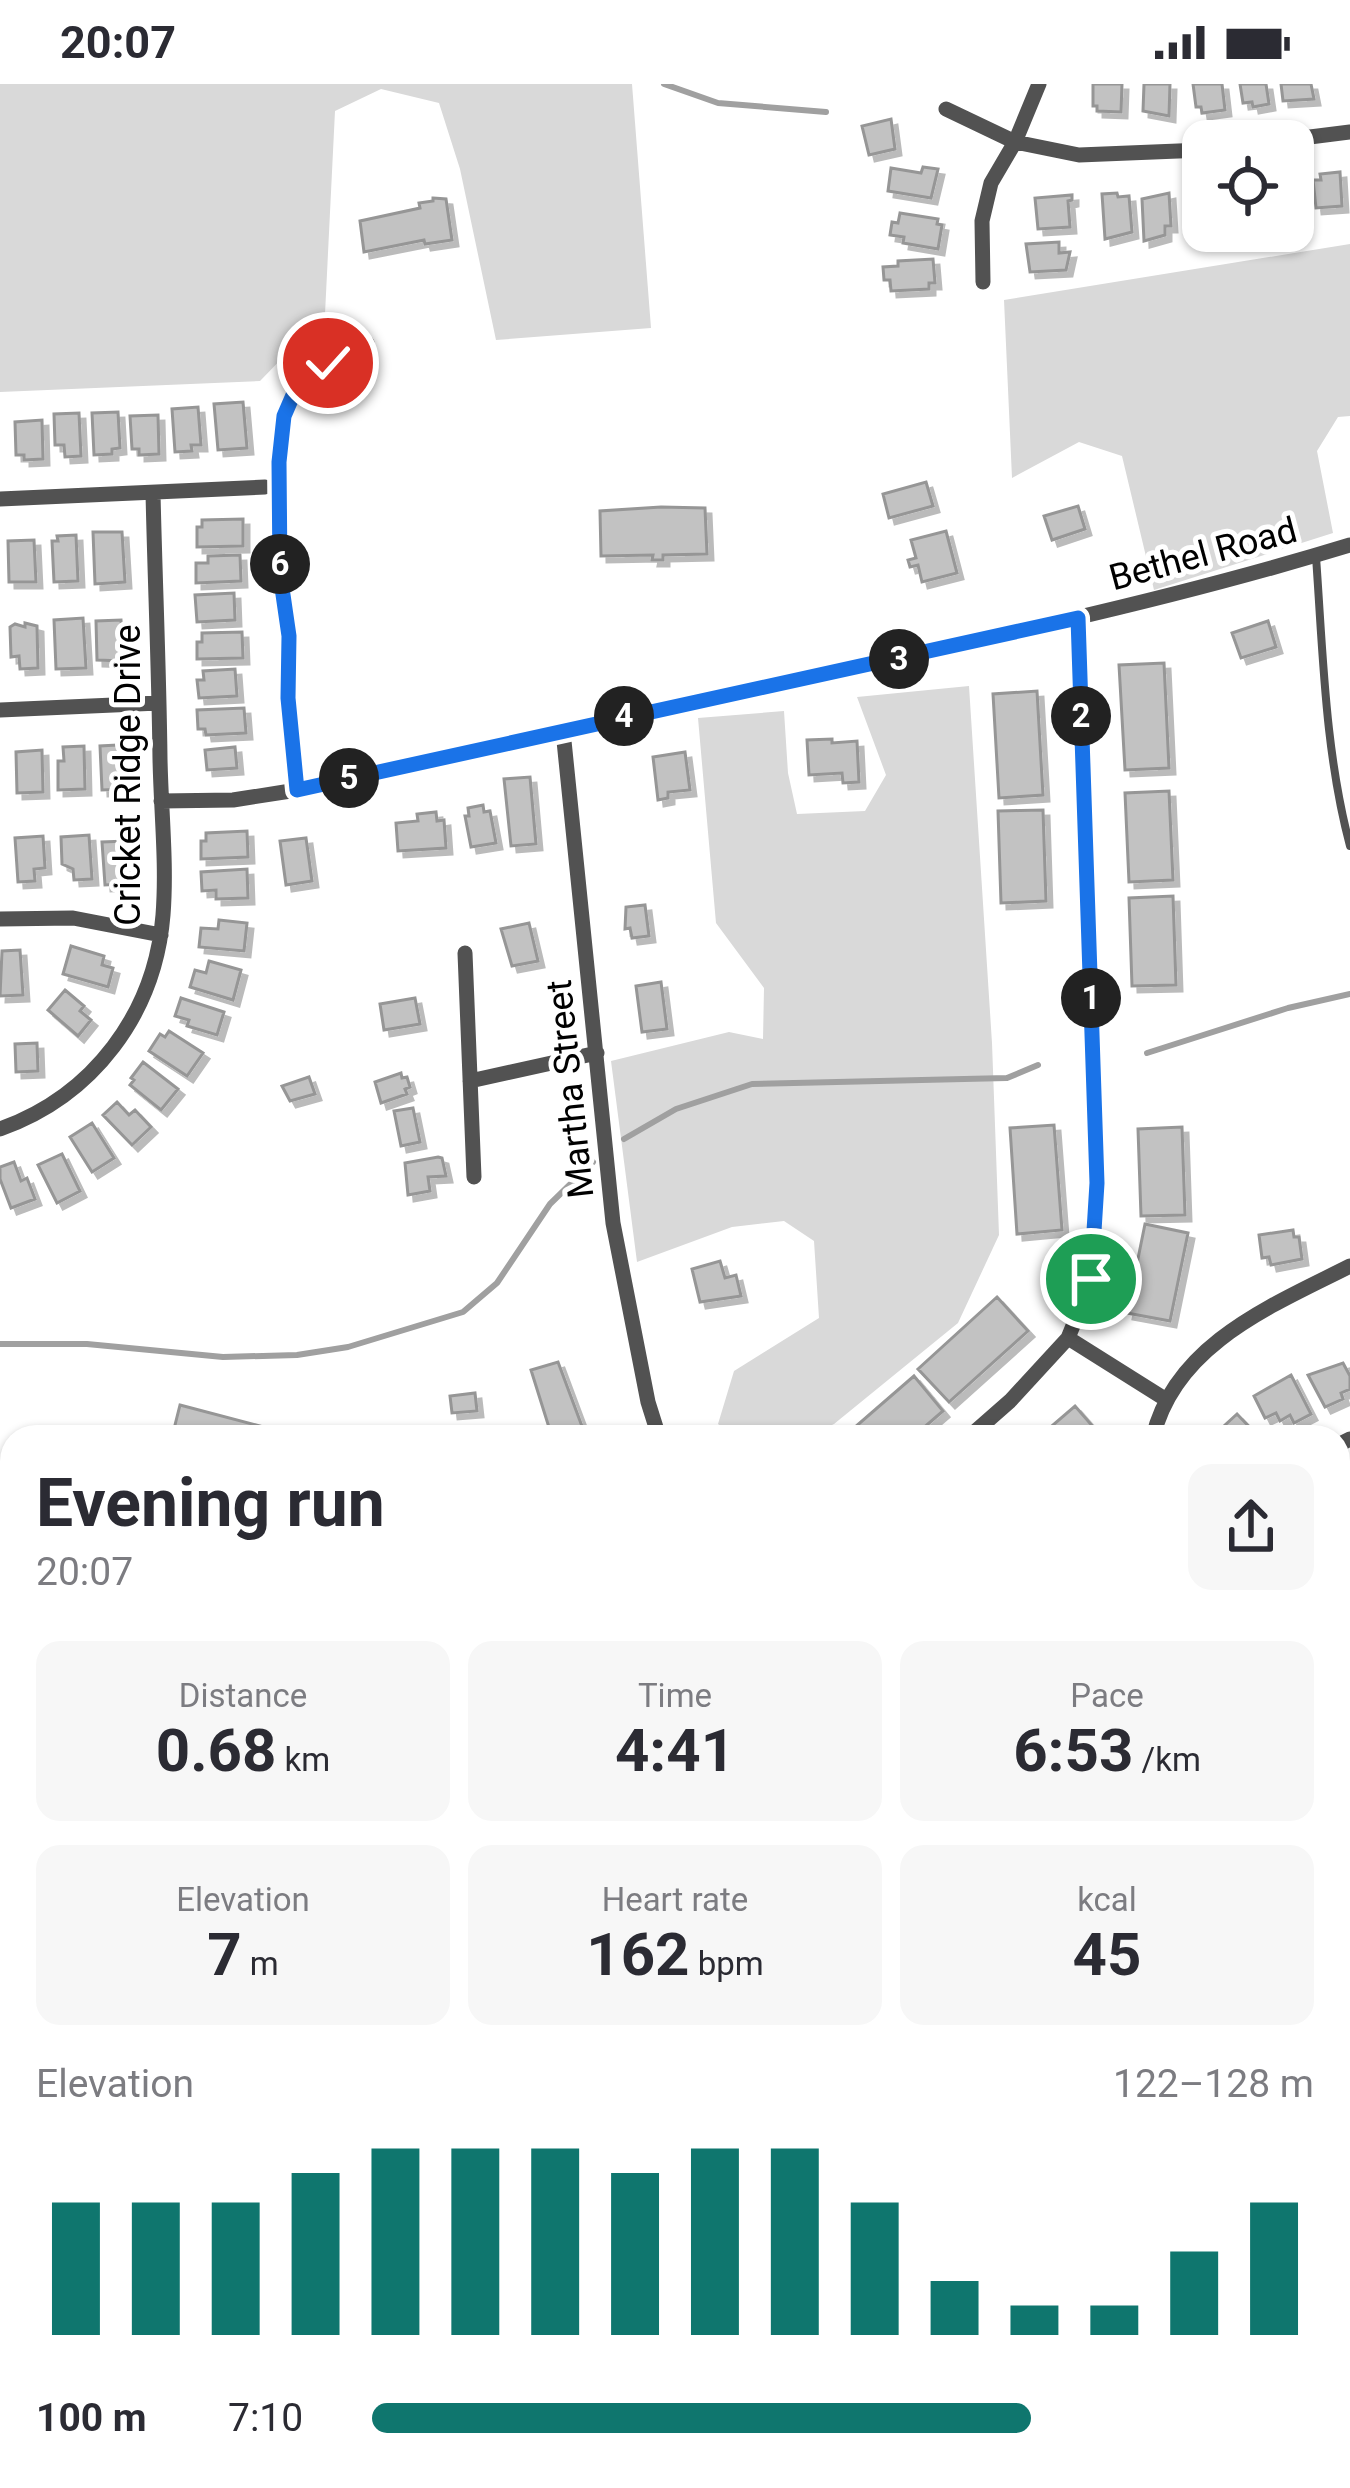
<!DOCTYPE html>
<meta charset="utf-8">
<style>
:root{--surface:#fff;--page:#f7f7f7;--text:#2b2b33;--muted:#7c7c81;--accent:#0f766e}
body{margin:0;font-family:Roboto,sans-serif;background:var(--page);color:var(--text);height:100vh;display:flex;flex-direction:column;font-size:45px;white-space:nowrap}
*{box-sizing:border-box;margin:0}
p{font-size:39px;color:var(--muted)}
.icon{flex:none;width:66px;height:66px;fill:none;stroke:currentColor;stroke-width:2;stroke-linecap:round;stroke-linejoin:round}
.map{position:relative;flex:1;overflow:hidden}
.details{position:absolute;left:0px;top:1341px;width:1350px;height:1065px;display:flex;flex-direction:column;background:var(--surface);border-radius:36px 36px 0 0;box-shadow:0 3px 9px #0004}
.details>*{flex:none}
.buttons{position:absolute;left:1182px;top:36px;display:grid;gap:24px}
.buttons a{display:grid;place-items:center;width:132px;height:132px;border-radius:24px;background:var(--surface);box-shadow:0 3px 9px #0004;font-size:60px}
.pin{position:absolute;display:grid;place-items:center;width:102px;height:102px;color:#fff;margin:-51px;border:6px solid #fff;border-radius:50%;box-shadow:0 3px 12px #0007}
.km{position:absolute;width:60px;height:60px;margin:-30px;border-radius:50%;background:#222;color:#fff;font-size:33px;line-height:60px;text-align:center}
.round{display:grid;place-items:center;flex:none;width:126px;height:126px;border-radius:24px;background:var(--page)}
.headline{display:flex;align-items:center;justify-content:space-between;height:204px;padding:0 36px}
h1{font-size:66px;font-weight:700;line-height:90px}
.metrics{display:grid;grid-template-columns:repeat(3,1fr);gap:18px;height:204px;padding:12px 36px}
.metrics div{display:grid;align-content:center;border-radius:24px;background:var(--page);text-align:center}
.metrics b{font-size:60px;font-weight:700}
.metrics small{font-size:33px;font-weight:400}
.metrics p{font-size:33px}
.chart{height:336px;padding:24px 36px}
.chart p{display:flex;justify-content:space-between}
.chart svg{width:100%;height:216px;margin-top:12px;stroke:var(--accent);stroke-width:6}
ul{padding:0 36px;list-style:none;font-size:39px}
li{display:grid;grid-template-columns:192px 144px 1fr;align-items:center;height:90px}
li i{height:30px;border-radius:15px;background:var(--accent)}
.status{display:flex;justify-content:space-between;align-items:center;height:84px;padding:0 60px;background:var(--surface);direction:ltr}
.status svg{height:33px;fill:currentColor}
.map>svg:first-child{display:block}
.green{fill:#d9d9d9}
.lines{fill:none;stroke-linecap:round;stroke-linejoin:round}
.stream{stroke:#a0a0a0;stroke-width:6}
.building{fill:#c2c2c2;stroke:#969696;stroke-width:3;filter:url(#shadow)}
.primary-casing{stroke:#dbdbdb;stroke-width:30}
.service{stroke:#525252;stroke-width:8}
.minor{stroke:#525252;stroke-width:15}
.primary{stroke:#000;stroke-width:24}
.route-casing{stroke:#fff;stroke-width:24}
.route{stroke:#1a73e8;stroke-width:15}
.labels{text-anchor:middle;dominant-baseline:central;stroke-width:10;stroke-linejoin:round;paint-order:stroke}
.street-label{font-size:36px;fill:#000;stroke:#fff}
</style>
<div class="status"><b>20:07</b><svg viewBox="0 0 49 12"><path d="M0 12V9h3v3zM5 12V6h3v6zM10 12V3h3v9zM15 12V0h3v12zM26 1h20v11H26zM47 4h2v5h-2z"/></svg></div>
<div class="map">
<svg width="1350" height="2404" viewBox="0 0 1350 2404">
<defs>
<filter id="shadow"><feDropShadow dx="6" dy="6" stdDeviation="0" flood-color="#0004"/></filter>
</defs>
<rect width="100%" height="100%" fill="#fff"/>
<path class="green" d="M0,0H632L651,244L496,256L460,85L439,19L381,5L335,27L325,230L260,297L0,308Z
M1350,160V332L1338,333L1317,367L1333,449L1154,506L1122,372L1079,358L1012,394L1004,216Z
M969,602L992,959L999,1151L958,1239L834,1340L807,1353H736L718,1340L734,1287L819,1234L814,1157L784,1137L732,1143L637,1178L611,977L729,948L763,955L764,904L716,839L698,634L784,627L788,689L797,730L865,727L886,691L857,613Z
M0,1469L12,1473V2086L0,2093Z
M1350,1585V1772L1338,1769V1588Z
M1338,1812L1350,1815V2404H1077L1081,2394H1338Z"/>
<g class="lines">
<path class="stream" d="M664,0L718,19L826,28
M1147,969L1288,924L1350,910
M624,1055L676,1025L752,1000L1007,994L1038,981
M0,1260H87L223,1273L297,1271L348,1263L463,1228L497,1199L550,1120L593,1078"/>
</g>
<path class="building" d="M1093,0H1122L1121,28L1097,27V22H1093Z
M1144,0H1170L1169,32L1143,27Z
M1193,0H1222L1225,26L1202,29L1201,23H1196Z
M1240,0H1266L1269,20L1253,23L1252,18L1243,19Z
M1281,0H1311L1314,15L1283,17Z
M891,35L895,65L869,71L862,42Z
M923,83L938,85L931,114L888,107L891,84L921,89Z
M1340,88L1342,122L1316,124L1313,96H1321L1320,90Z
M1203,104V147H1221L1222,151L1191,154L1187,110Z
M1117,109L1118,113L1129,112L1132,148L1105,155L1102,110Z
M1169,109L1171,142H1165V151L1144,157L1142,115Z
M1072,111V116L1068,117L1070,143L1038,145L1035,114Z
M433,114L446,115L452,156L425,160L424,156L364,168L360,137L420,124L419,119L433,117Z
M900,129L938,135L937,140L942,141L938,165L903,159L904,153L890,151L892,138L898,139Z
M1059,158V169L1070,168L1066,186L1030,188L1026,160Z
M933,175L935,199H929V205L891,207L890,196H884L883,183L898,182V177Z
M243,318L247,364L218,366L214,320Z
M198,323L201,361H191L192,367L175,368L172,325Z
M118,328L120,364L112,365V370L94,371L92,329Z
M79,329L81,372L65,373L64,361H55L54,330Z
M158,331L159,370L139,371V365H132L130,332Z
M42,336L43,375L24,376V371H16L15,338Z
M926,398L933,422L889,434L883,410Z
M1078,422L1085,445L1052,456L1044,432Z
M661,423L705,424L707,470L663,471V476H652L653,471L601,472L600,427Z
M243,435V462L197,463V443H202V436Z
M946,447L957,489L922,498L918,481L910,483L908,476L916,474L911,456Z
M93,448H122L125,498L95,500Z
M76,451L78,497L54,498L52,457H58L57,452Z
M34,456L36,498H9L8,457Z
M240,471L241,497L196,499V479H208V472Z
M234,509L235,536L197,538L195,511Z
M83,534L86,584L56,585L54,536Z
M121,536L123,577L97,576L96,537Z
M1268,537L1276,563L1241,574L1232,549Z
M25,539L37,542L38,584L20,585L19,572L11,573L10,543L15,540L25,543Z
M242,548L243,574L197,575V558H202V549Z
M1164,579L1169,684L1125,686L1119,581Z
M235,585L237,612L199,614L197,596H204L203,587Z
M1037,607L1043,711L999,714L993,610Z
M244,624L246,649L206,651L205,645H198L197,626Z
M832,655V659L857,657L859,698L843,699L842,689L809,691L807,656Z
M117,661L118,664H127L128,705L102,706L100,662Z
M84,662L85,705L58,706V677H64L63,663Z
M235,663L237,684L207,686L205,666Z
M42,666L43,708L17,709L16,668Z
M685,668L690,706L668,708V714L658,716L653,673Z
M530,693L536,760L511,762L504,695Z
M1169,707L1173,796L1129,798L1125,709Z
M483,721L484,728L490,727L496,759L471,763L465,732H469L468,724Z
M1043,726L1046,817L1001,819L998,727Z
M436,728L437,737L444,736L446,764L398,767L396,739L418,737L417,730Z
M247,747L248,773L201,775V757H206V749Z
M89,751L92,795L74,796L73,785L62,780L61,753Z
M43,752L45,784L34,785L35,797L18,798L15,754Z
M306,754L312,797L286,801L280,757Z
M127,757L129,795H122V800L105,801L102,758Z
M247,785L248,814L216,815V806L202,807L201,788Z
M1173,812L1176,901L1132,902L1129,814Z
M645,821L649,852L632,854L630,844L625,845L626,823Z
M219,836L247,839L244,867L199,863L201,844L218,845Z
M529,839L538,877L512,882L501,845Z
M71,862L104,872L102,881L113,884L108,903L63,890Z
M20,866L23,911L0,912L2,867Z
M209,877L241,886L233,916L190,903L195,886L206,889Z
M661,898L667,945L642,948L636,902Z
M65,906L84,922L80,927L91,936L78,952L48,926Z
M181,914L224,928L217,951L187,942L189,936L175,932Z
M415,914L420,940L384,946L380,920Z
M169,947L203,969L187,992L149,967L160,950L165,953Z
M37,959L38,987L16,988L15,960Z
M143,978L178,1005L161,1026L130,1001L134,996L131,994Z
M401,989L402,994L407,993L410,1003L405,1005L407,1010L381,1019L375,998Z
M309,993L315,1010L290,1017L282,1002Z
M117,1018L129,1031L135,1026L151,1043L132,1061L103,1031Z
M413,1024L420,1058L401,1062L394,1027Z
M92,1039L114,1074L92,1088L70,1053Z
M1054,1041L1062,1146L1017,1150L1010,1044Z
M1182,1043L1185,1131L1141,1132L1138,1045Z
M62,1070L80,1107L57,1119L38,1081Z
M438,1073L442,1074L446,1092L428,1093L430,1107L408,1111L405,1079Z
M14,1078L21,1097L27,1094L35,1115L11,1124L0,1095V1083Z
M1145,1140L1188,1149L1170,1237L1127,1229Z
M1293,1146L1294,1153H1299L1302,1175L1271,1181L1269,1173L1262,1174L1259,1151Z
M720,1177L725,1194L736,1191L741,1212L700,1218L692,1185Z
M997,1213L1028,1247L949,1318L918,1285Z
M558,1278L583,1345L552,1353L531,1286Z
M1343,1279L1350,1292V1305L1341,1309L1343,1315L1325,1323L1308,1291Z
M1291,1291L1311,1330L1294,1339L1290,1331L1280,1337L1276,1329L1265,1334L1254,1312Z
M914,1292L943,1327L913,1353H849L847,1350Z
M475,1309L477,1327L452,1329L450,1312Z
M180,1321L275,1346L273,1353H172Z
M1075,1322L1102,1353H1039Z
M1237,1330L1259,1353H1212Z
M12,2368V2394H33L34,2399L4,2404L0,2371Z"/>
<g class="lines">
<g class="primary-casing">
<path id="primary" d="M0,1440L12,1443
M1338,1789L1350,1792"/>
</g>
<path class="service" d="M1316,473C1323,569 1325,668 1350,762"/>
<path class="minor" d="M946,25L1015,58L1079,71L1203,66
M1278,57L1350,48
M983,198L982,137L991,99L1015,58L1039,0
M0,415L265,403
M0,626L159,619
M563,647L613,1139L648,1318L659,1353
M297,706C295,675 290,645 288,614C286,593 291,571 289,549C284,492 261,351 297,303C312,283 344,270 367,259
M161,717L233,716L297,706C438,674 580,639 722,610C933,566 1144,524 1350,461
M0,835L73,834L161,851
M465,869L474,1093
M470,997L597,969
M0,1045C93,1012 155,930 163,831C167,780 161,727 160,675C159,586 155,497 153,409
M1068,1254L1165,1315
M969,1353L1010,1317L1068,1254L1092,1195L1097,1099L1078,534
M1153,1353C1175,1260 1273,1221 1350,1182
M1338,1361L1350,1355
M0,2139L12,2178
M78,2394L80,2404
M618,2394L634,2404
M907,2404L910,2394"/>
<use href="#primary" class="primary"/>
</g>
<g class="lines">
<g class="route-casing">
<path id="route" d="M328,279L297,302L284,332L279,378L280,490L289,552L288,614L297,706L1078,534L1097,1099L1091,1195"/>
</g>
<use href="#route" class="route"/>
</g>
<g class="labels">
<g class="street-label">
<text transform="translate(1203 470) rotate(-15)">Bethel Road</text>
<text transform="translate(128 691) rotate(-90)">Cricket Ridge Drive</text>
<text transform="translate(570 1005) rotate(-96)">Martha Street</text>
</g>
</g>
</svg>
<div class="buttons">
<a><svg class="icon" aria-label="locate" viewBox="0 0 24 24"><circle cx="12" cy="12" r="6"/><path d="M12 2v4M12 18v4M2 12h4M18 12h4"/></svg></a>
</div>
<div class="pin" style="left:1091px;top:1195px;background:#1e9e55"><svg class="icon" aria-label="arrive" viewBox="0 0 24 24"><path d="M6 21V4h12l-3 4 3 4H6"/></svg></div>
<div class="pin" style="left:328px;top:279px;background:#d93025"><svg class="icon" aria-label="check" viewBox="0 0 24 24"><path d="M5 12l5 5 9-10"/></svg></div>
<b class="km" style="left:1091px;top:914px">1</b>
<b class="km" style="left:1081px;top:632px">2</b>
<b class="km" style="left:899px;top:575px">3</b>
<b class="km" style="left:624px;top:632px">4</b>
<b class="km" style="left:349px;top:694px">5</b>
<b class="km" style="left:280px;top:480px">6</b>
<section class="details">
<div class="headline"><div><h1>Evening run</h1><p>20:07</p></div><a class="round"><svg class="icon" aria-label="share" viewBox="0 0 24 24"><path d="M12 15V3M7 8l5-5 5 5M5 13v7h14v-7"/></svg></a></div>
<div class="metrics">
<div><p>Distance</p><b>0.68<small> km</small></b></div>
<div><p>Time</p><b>4:41</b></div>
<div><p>Pace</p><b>6:53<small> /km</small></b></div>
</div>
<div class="metrics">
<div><p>Elevation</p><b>7<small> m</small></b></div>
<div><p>Heart rate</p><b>162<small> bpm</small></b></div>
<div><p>kcal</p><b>45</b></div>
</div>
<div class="chart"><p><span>Elevation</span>122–128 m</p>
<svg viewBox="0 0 160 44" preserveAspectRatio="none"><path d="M5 44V17M15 44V17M25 44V17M35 44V11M45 44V6M55 44V6M65 44V6M75 44V11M85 44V6M95 44V6M105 44V17M115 44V33M125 44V38M135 44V38M145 44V27M155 44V17"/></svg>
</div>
<ul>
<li><b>100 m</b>7:10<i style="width:70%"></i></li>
</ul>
</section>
</div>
